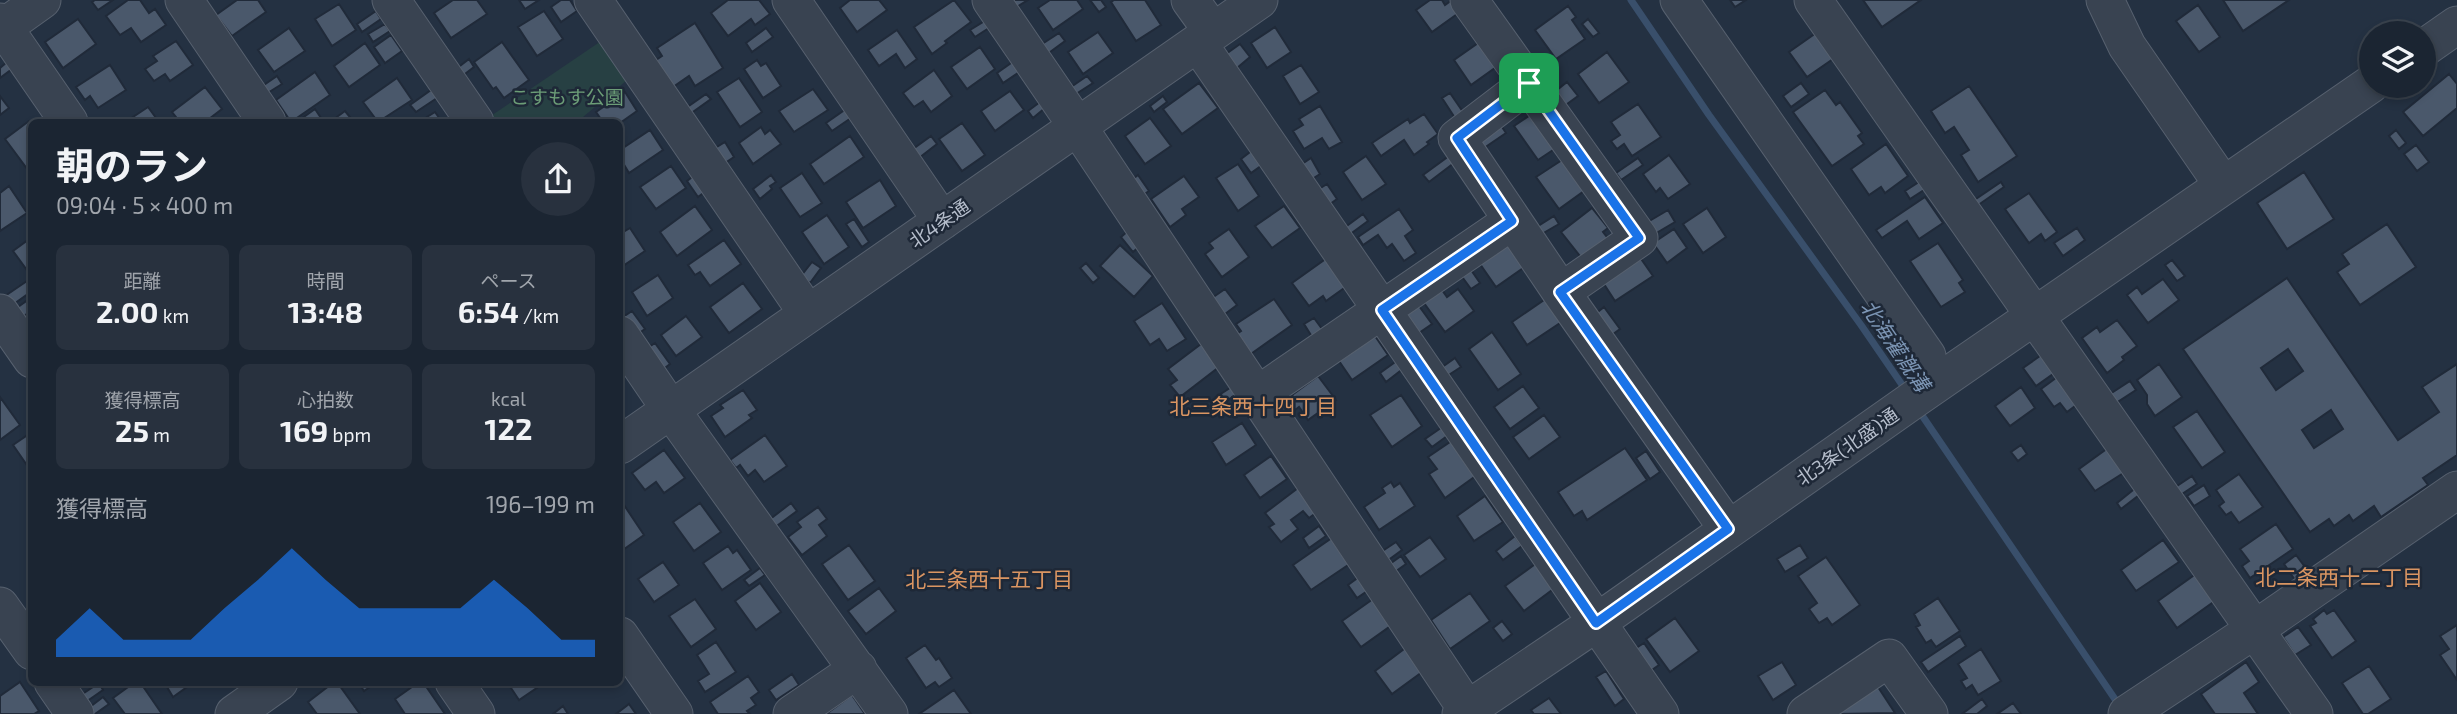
<!DOCTYPE html>
<html lang="ja">
<meta charset="utf-8">
<style>
:root{--surface:#1b2532;--page:#28313e;--text:#f1f3f6;--muted:#a0a5ac;--line:#39424d;--accent:#1a73e8}
body{margin:0;font-family:"Exo 2","Noto Sans JP",sans-serif;background:var(--page);color:var(--text);height:100vh;display:flex;flex-direction:column;font-size:26px;white-space:nowrap}
*{box-sizing:border-box;margin:0}
p{font-size:23px;color:var(--muted)}
.icon{flex:none;width:38px;height:38px;fill:none;stroke:currentColor;stroke-width:2;stroke-linecap:round;stroke-linejoin:round}
.map{position:relative;flex:1;overflow:hidden}
.side{position:absolute;left:28px;top:119px;width:595px;height:567px;display:flex;flex-direction:column;background:var(--surface);border-radius:10px;box-shadow:0 4px 10px #0003,0 0 0 2px var(--line)}
.side>*{flex:none}
.buttons{position:absolute;left:2359px;top:21px;display:grid;gap:14px}
.buttons a{display:grid;place-items:center;width:77px;height:77px;border-radius:50%;background:var(--surface);box-shadow:0 4px 10px #0003,0 0 0 2px var(--line);font-size:35px}
.pin{position:absolute;display:grid;place-items:center;width:60px;height:60px;color:#fff;margin:-30px;border-radius:14px;box-shadow:0 4px 10px #0006}
.round{display:grid;place-items:center;flex:none;width:74px;height:74px;border-radius:37px;background:var(--page)}
.summary{display:flex;align-items:center;justify-content:space-between;height:119px;padding:0 28px}
h1{font-size:38px;font-weight:700;line-height:52px}
.stats{display:grid;grid-template-columns:repeat(3,1fr);gap:10px;height:119px;padding:7px 28px}
.stats div{display:grid;align-content:center;border-radius:10px;background:var(--page);text-align:center}
.stats b{font-size:30px;font-weight:700}
.stats small{font-size:19px;font-weight:400}
.stats p{font-size:19px}
.chart{height:196px;padding:14px 28px}
.chart p{display:flex;justify-content:space-between}
.chart svg{width:100%;height:126px;margin-top:7px;fill:var(--accent);opacity:.7}
.map>svg:first-child{display:block}
.green{fill:#274043}
.lines{fill:none;stroke-linecap:round;stroke-linejoin:round}
.stream{stroke:#394f6b;stroke-width:7}
.building{fill:#4a586b;stroke:#202a39;stroke-width:2;fill-rule:evenodd}
.minor-casing{stroke:#57616f;stroke-width:39}
.minor{stroke:#394351;stroke-width:37}
.route-casing{stroke:#fff;stroke-width:14}
.route{stroke:#1a73e8;stroke-width:9}
.labels{text-anchor:middle;dominant-baseline:central;stroke-width:5;stroke-linejoin:round;paint-order:stroke}
.park-label{font-size:19px;fill:#6c9d77;stroke:#1e2837}
.street-label{font-size:19px;fill:#b6becc;stroke:#1e2837}
.water-label{font-size:21px;font-style:italic;fill:#7c95b4;stroke:#1e2837}
.neighbourhood-label{font-size:21px;fill:#da9562;stroke:#1e2837}
</style>
<div class="map">
<svg width="2457" height="714" viewBox="0 0 2457 714">
<rect width="100%" height="100%" fill="#243142"/>
<path class="green" d="M613,33L639,70L577,122H482Z"/>
<g class="lines">
<path class="stream" d="M1631,0L1709,115L1861,325L1907,392
M1917,408L2121,708"/>
</g>
<path class="building" d="M95,0H113L98,10L92,2Z
M128,0H140L149,13L155,9L166,25L141,42L131,28L120,35L106,16Z
M237,0H258L266,12L232,36L216,15Z
M453,0H477L487,14L451,38L434,13Z
M519,0H539L525,9Z
M561,0H570L577,11L561,22L551,7Z
M728,0H759L770,14L755,25L751,19L728,36L711,13Z
M850,0H879L887,10L857,32L840,8Z
M954,0L971,22L945,41L947,43L932,54L914,27Z
M1012,0H1028L1015,8Z
M1050,0H1077L1083,9L1053,30L1038,8Z
M1090,0H1101L1106,7L1099,12Z
M1114,0H1145L1161,25L1136,41L1111,2Z
M1430,0H1442L1445,5L1452,0L1460,12L1432,32L1416,10Z
M1730,0H1746L1735,7Z
M1863,0H1921L1882,27Z
M2223,0H2289L2243,31Z
M339,4L356,30L332,46L315,19Z
M2198,5L2220,37L2199,52L2176,21Z
M1568,6L1576,17L1572,20L1585,39L1556,59L1535,30Z
M376,11L381,19L362,32L357,24Z
M544,11L563,39L537,56L518,27Z
M78,19L96,44L63,68L45,42Z
M988,19L992,26L975,37L970,30Z
M1588,19L1599,33L1593,37L1582,24Z
M695,23L723,68L695,86L689,76L673,87L656,60L662,56L657,48Z
M385,24L390,31L373,42L368,34Z
M1275,27L1291,52L1267,68L1251,43Z
M289,28L305,51L274,72L258,50Z
M766,28L773,37L752,52L746,43Z
M897,30L917,59L905,68L896,54L879,66L868,50Z
M1098,32L1113,53L1083,74L1068,52Z
M1059,33L1065,41L1046,55L1039,46Z
M1816,33L1833,59L1807,77L1789,52Z
M391,35L402,51L385,63L374,47Z
M176,41L193,65L170,81L165,74L154,81L145,69L157,61L153,56Z
M1481,41L1499,65L1471,85L1454,60Z
M502,42L529,80L504,98L496,87L493,89L474,62Z
M365,43L380,65L349,87L334,66Z
M1240,44L1250,57L1237,68L1226,54Z
M980,47L995,69L967,89L951,67Z
M1607,52L1629,82L1599,103L1578,74Z
M469,59L474,67L461,77L456,69Z
M757,60L761,66L766,63L781,86L763,98L744,69Z
M1014,61L1021,71L1003,83L997,73Z
M7,62L12,69L0,78V68Z
M110,65L126,90L98,108L90,96L85,100L76,87Z
M1301,65L1319,92L1300,104L1283,76Z
M934,70L952,96L931,112L923,101L914,107L903,93Z
M315,72L330,95L291,122L276,100Z
M2449,74L2457,84V108L2423,136L2403,112Z
M277,76L282,84L266,94L261,87Z
M1087,76L1093,83L1076,94L1071,87Z
M397,78L412,100L378,122L363,102Z
M739,78L762,112L740,127L717,92Z
M1567,82L1578,96L1563,107L1552,94Z
M1199,83L1218,108L1182,134L1163,109Z
M1801,83L1809,94L1791,107L1783,96Z
M1969,86L2017,156L1978,182L1961,155L1969,150L1954,127L1945,133L1931,111Z
M205,87L222,109L205,122H180L172,112Z
M813,89L828,110L794,132L779,111Z
M431,90L437,98L416,112L410,105Z
M1825,90L1836,105L1840,102L1862,133L1858,136L1864,144L1832,166L1793,112Z
M1010,91L1024,110L995,131L981,111Z
M625,92L637,111L620,123L603,122L596,112Z
M1450,93L1463,112L1455,118L1442,98Z
M706,94L711,99L690,114L686,108Z
M0,96L9,108L0,115Z
M1163,96L1167,102L1154,112L1150,106Z
M1040,102L1045,108L1033,118L1028,111Z
M1638,104L1661,137L1632,156L1624,144L1617,149L1611,141L1620,135L1611,122Z
M1320,106L1342,142L1329,149L1322,138L1304,149L1293,131L1303,125L1299,119Z
M148,107L159,122H132L130,119Z
M315,109L321,118L314,122H304L301,119Z
M846,109L851,118L832,131L826,123Z
M345,111L354,122H330Z
M1536,111L1559,146L1538,160L1514,126Z
M435,112L442,122H419Z
M1424,114L1438,134L1427,142L1429,144L1414,155L1404,140L1381,156L1372,143L1408,119L1410,123Z
M1150,118L1171,146L1145,164L1125,136Z
M29,121L32,124V167L28,170L5,139Z
M962,123L985,155L962,171L939,139Z
M1500,124L1506,133L1484,148L1478,139Z
M761,127L765,134L770,130L781,144L753,164L739,143Z
M650,130L663,150L629,173L620,158V150Z
M2396,130L2406,143L2399,149L2389,136Z
M850,136L864,157L824,184L810,164Z
M931,136L937,144L919,158L913,149Z
M725,142L734,157L722,165L712,150Z
M1886,144L1908,176L1885,193L1881,187L1869,195L1851,169Z
M2416,145L2429,162L2417,171L2404,154Z
M1254,149L1265,163L1251,173L1241,159Z
M1669,155L1690,184L1668,199L1660,188L1656,192L1643,174Z
M1366,156L1386,184L1362,200L1343,172Z
M1449,156L1454,163L1429,182L1423,175Z
M1311,158L1320,174L1306,183L1296,168Z
M1638,158L1643,165L1621,180L1616,173Z
M1562,160L1584,191L1559,209L1536,177Z
M1238,164L1259,196L1238,211L1216,178Z
M671,166L686,188L656,209L640,187Z
M2304,172L2334,219L2287,249L2257,203Z
M802,173L822,203L800,217L780,188Z
M695,175L706,191L698,197L687,181Z
M771,175L776,182L770,186L772,189L760,199L753,189Z
M1138,175L1149,191L1140,197L1129,182Z
M1184,176L1199,197L1182,209L1186,215L1170,227L1151,199Z
M880,180L896,206L863,228L846,202Z
M1922,180L1927,188L1910,199L1905,191Z
M2001,182L2004,187L1974,208L1970,203Z
M1327,184L1337,199L1322,210L1311,194Z
M9,186L27,213L0,231V193Z
M2029,193L2057,232L2045,241L2041,234L2029,243L2005,209Z
M1925,197L1943,223L1919,239L1907,221L1882,238L1876,230Z
M695,206L712,230L677,256L660,232Z
M1284,206L1300,228L1272,248L1255,226Z
M1592,208L1608,228L1603,232L1613,245L1587,265L1561,232Z
M1707,208L1726,237L1703,253L1683,224Z
M1399,209L1413,230L1405,236L1416,253L1404,261L1392,244L1387,248L1378,235L1363,245L1358,237Z
M1668,210L1675,222L1653,235L1646,223Z
M1363,214L1368,221L1349,235L1344,228Z
M827,215L849,247L824,264L802,232Z
M1554,216L1559,224L1540,235L1535,228Z
M854,219L869,242L862,247L846,224Z
M2387,224L2416,267L2360,305L2337,272L2349,264L2342,254Z
M630,228L645,251L620,268V234Z
M2077,228L2085,240L2063,256L2054,243Z
M1229,229L1249,257L1222,277L1205,254L1213,248L1209,243Z
M1674,229L1687,248L1667,263L1653,243Z
M1129,230L1141,245L1133,252L1121,237Z
M32,237V277L13,251Z
M724,240L741,264L710,286L700,272L695,275L688,265Z
M1510,243L1526,266L1496,287L1480,264Z
M1938,243L1963,280L1959,283L1965,292L1941,307L1910,261Z
M1120,245L1153,276L1134,297L1100,266Z
M1637,253L1653,276L1615,301L1600,278Z
M1327,258L1347,286L1326,301L1323,296L1309,306L1292,283Z
M2172,260L2185,276L2177,281L2165,265Z
M812,262L821,268L810,283L801,276Z
M1086,263L1099,278L1093,283L1080,268Z
M1469,267L1480,283L1471,289L1460,274Z
M658,275L673,298L647,316L632,292Z
M2287,278L2398,440L2439,412L2422,387L2457,364V455L2423,478L2428,485L2381,517L2374,506L2353,521L2349,515L2334,526L2329,519L2310,532L2183,349ZM2288,349L2303,371L2276,390L2261,368ZM2331,410L2343,429L2314,448L2302,430Z
M2163,279L2179,300L2148,323L2127,295L2137,287L2142,294Z
M27,281L32,287V291L11,306L5,296Z
M743,283L762,309L729,333L710,307Z
M1225,289L1237,305L1221,317L1209,300Z
M1458,289L1474,311L1445,332L1424,303L1442,290L1447,297Z
M32,297V310L24,316L18,307Z
M1547,298L1563,321L1527,345L1512,322Z
M1274,299L1292,325L1248,356L1234,336L1241,331L1236,324Z
M1162,303L1186,339L1167,351L1159,339L1150,345L1134,321Z
M1419,306L1432,324L1416,335L1403,317Z
M1604,307L1620,329L1609,337L1594,315Z
M632,311L645,329L636,335L623,317Z
M686,316L702,337L676,356L661,335Z
M1314,318L1325,333L1314,340L1304,324Z
M2117,320L2137,346L2122,357L2124,360L2107,373L2082,338L2097,327L2100,332Z
M1492,332L1521,374L1498,390L1469,349Z
M1375,336L1388,355L1352,380L1339,361Z
M655,343L670,364L661,371L646,349Z
M1201,344L1219,367L1180,397L1170,385L1177,380L1168,369Z
M2047,351L2060,369L2036,386L2023,368Z
M1455,358L1461,367L1444,378L1438,370Z
M1398,360L1404,368L1386,382L1380,373Z
M2159,364L2182,397L2155,416L2147,404V395L2137,380Z
M2064,372L2079,403L2067,412L2060,403L2054,407L2041,389Z
M1318,376L1336,400L1308,420L1299,407L1295,410L1289,403L1295,399L1292,395Z
M2130,381L2136,390L2116,403L2110,394Z
M1233,386L1238,393L1221,405L1216,397Z
M1523,386L1539,408L1510,429L1494,407Z
M2021,387L2035,408L2010,426L1995,406Z
M743,390L757,410L749,415L752,418L725,437L711,416L723,408L720,405Z
M1401,395L1422,426L1392,447L1370,415Z
M0,397L20,425L0,440Z
M2197,411L2225,452L2202,468L2173,427Z
M1544,415L1560,437L1529,459L1513,437Z
M1242,423L1256,445L1226,465L1212,442Z
M1448,423L1454,431L1432,447L1425,439Z
M32,432V471H31L13,445Z
M765,435L787,466L764,482L755,470L748,476L740,465L736,468L730,460Z
M1453,440L1477,475L1445,498L1429,474L1437,469L1428,457Z
M2021,445L2027,454L2018,461L2011,452Z
M1625,448L1647,480L1587,520L1582,511L1574,516L1558,492Z
M2108,448L2125,472L2095,491L2079,469Z
M664,450L685,478L664,493L656,482L645,490L632,473Z
M1646,451L1660,472L1650,479L1636,458Z
M1271,456L1287,479L1260,498L1244,475Z
M2239,474L2263,507L2239,523L2231,512L2226,515L2219,506L2224,502L2216,490Z
M2192,476L2197,484L2179,496L2174,488Z
M1391,482L1394,487L1400,483L1415,506L1379,530L1364,507L1385,493L1382,488Z
M1302,485L1320,510L1309,518L1303,511L1291,520L1298,529L1281,542L1269,527L1274,524L1265,513Z
M2204,485L2210,496L2194,506L2187,496Z
M2138,486L2143,492L2121,509L2117,503Z
M1485,496L1503,522L1474,541L1457,516Z
M620,499L644,535L620,552Z
M700,503L721,532L694,551L673,522Z
M791,503L797,511L774,528L769,520Z
M818,507L827,519L819,525L827,536L802,555L788,537L801,527L797,522Z
M2276,524L2293,549L2250,578L2242,566L2249,561L2240,549Z
M1319,526L1326,536L1309,548L1303,538Z
M1339,533L1357,559L1311,590L1293,565Z
M1515,536L1522,546L1503,560L1496,551Z
M1430,537L1446,559L1420,577L1404,555Z
M2163,540L2179,562L2136,591L2121,570Z
M1396,542L1402,550L1387,561L1381,552Z
M849,545L875,581L848,600L822,564Z
M1800,545L1808,558L1785,572L1777,559Z
M728,546L733,553L737,550L751,570L722,590L703,563Z
M2296,555L2308,571L2295,580L2284,564Z
M1401,556L1406,564L1392,574L1387,566Z
M1826,557L1860,605L1832,625L1827,618L1819,623L1809,609L1817,603L1798,576Z
M663,562L679,585L654,602L638,579Z
M1538,562L1556,587L1524,611L1505,586Z
M760,568L765,575L749,586L744,580Z
M1367,571L1376,585L1357,598L1348,585Z
M2200,571L2219,598L2177,628L2158,601Z
M760,583L781,612L756,630L735,601Z
M879,588L896,611L866,634L848,611Z
M1470,593L1490,621L1450,649L1431,620Z
M1938,598L1960,631L1936,647L1931,640L1926,643L1916,627L1920,625L1914,614Z
M695,599L716,629L691,647L669,616Z
M1373,599L1396,622L1361,647L1342,621Z
M2324,610L2327,614L2334,610L2356,641L2332,658L2310,626L2316,623L2313,619Z
M1675,618L1699,651L1670,672L1646,639Z
M1502,621L1512,634L1503,641L1493,628Z
M2457,625V680L2440,655L2449,649L2440,636Z
M2298,627L2311,645L2295,655L2283,637Z
M1960,636L1966,646L1928,672L1921,662Z
M716,642L736,672L705,692L698,681L709,674L697,655Z
M1412,643L1429,667L1392,694L1375,671Z
M1644,643L1659,665L1649,672L1633,650Z
M925,645L936,660L939,658L952,678L939,687L935,682L926,688L906,658Z
M1981,649L2001,681L1978,695L1972,685L1966,689L1961,681L1967,678L1958,664Z
M1782,662L1796,685L1773,700L1758,676Z
M2246,662L2259,682L2244,693L2258,714H2215L2201,694Z
M2369,666L2391,699L2368,714H2363L2342,683Z
M1606,671L1624,699L1615,706L1596,677Z
M792,674L799,685L776,700L769,690Z
M748,676L759,692L751,698L756,705L747,711L750,714H718L710,702Z
M20,682L39,711L34,714H0V696Z
M135,682H140L162,714H125L113,698Z
M164,682H194L173,697Z
M334,682H337L360,714H317L308,702Z
M358,682H377L364,691Z
M419,682H423L445,714H405L395,699Z
M507,682H543L544,683L519,700Z
M99,683L103,690L83,704L78,697Z
M1878,687L1895,713L1836,714Z
M954,690L971,714H919Z
M852,695L865,714H826Z
M103,697L109,704L95,714H89L86,710Z
M1549,698L1561,714H1534L1531,710Z
M1982,699L1987,706L1977,714H1962Z
M2013,703L2021,714H1997Z
M629,704L636,714H616Z
M563,706L568,714H553Z"/>
<g class="lines">
<g class="minor-casing">
<path id="minor" d="M184,0L267,122
M391,0L475,122
M593,0L808,314
M791,0L942,221
M991,0L1088,142L1470,714
M1190,0L1213,32
M1469,0L1639,238L1561,292
M1679,0L1927,356
M1813,0L2314,714
M2105,0L2127,46L2223,185
M0,22L69,122
M0,30L42,0
M1198,43L1660,714
M2424,48L2457,25
M1529,83L1457,138L1561,292L1728,529
M0,313L32,359
M620,335L671,410L889,714
M1256,396L1512,221
M620,445L1259,0
M0,606L32,651
M620,636L674,714
M53,682L75,714
M454,682L476,714
M234,714L279,682
M792,714L858,669
M1461,714L1596,623L1920,395L2371,84
M1806,714L1889,658L1929,714
M2127,714L2254,630L2457,490"/>
</g>
<use href="#minor" class="minor"/>
</g>
<g class="lines">
<g class="route-casing">
<path id="route" d="M1529,83L1639,238L1560,292L1728,529L1596,623L1382,310L1512,221L1457,138Z"/>
</g>
<use href="#route" class="route"/>
</g>
<g class="labels">
<g class="park-label">
<text x="567" y="96">こすもす公園</text>
</g>
<g class="street-label">
<text transform="translate(939 223) rotate(-35)">北4条通</text>
<text transform="translate(1847 446) rotate(-35)">北3条(北盛)通</text>
</g>
<g class="water-label">
<text transform="translate(1896 345) rotate(56)">北海灌漑溝</text>
</g>
<g class="neighbourhood-label">
<text x="1253" y="405">北三条西十四丁目</text>
<text x="2339" y="576">北二条西十二丁目</text>
<text x="989" y="578">北三条西十五丁目</text>
</g>
</g>
</svg>
<div class="buttons">
<a><svg class="icon" aria-label="layers" viewBox="0 0 24 24"><path d="M12 4l9 5-9 5-9-5zM3 14l9 5 9-5"/></svg></a>
</div>
<div class="pin" style="left:1529px;top:83px;background:#1e9e55"><svg class="icon" aria-label="arrive" viewBox="0 0 24 24"><path d="M6 21V4h12l-3 4 3 4H6"/></svg></div>
<section class="side">
<div class="summary"><div><h1>朝のラン</h1><p>09:04 · 5 × 400 m</p></div><a class="round"><svg class="icon" aria-label="share" viewBox="0 0 24 24"><path d="M12 15V3M7 8l5-5 5 5M5 13v7h14v-7"/></svg></a></div>
<div class="stats">
<div><p>距離</p><b>2.00<small> km</small></b></div>
<div><p>時間</p><b>13:48</b></div>
<div><p>ペース</p><b>6:54<small> /km</small></b></div>
</div>
<div class="stats">
<div><p>獲得標高</p><b>25<small> m</small></b></div>
<div><p>心拍数</p><b>169<small> bpm</small></b></div>
<div><p>kcal</p><b>122</b></div>
</div>
<div class="chart"><p><span>獲得標高</span>196–199 m</p>
<svg viewBox="0 0 160 44" preserveAspectRatio="none"><path d="M0 44V38L10 27L20 38L30 38L40 38L50 27L60 17L70 6L80 17L90 27L100 27L110 27L120 27L130 17L140 27L150 38L160 38V44z"/></svg>
</div>
</section>
</div>
